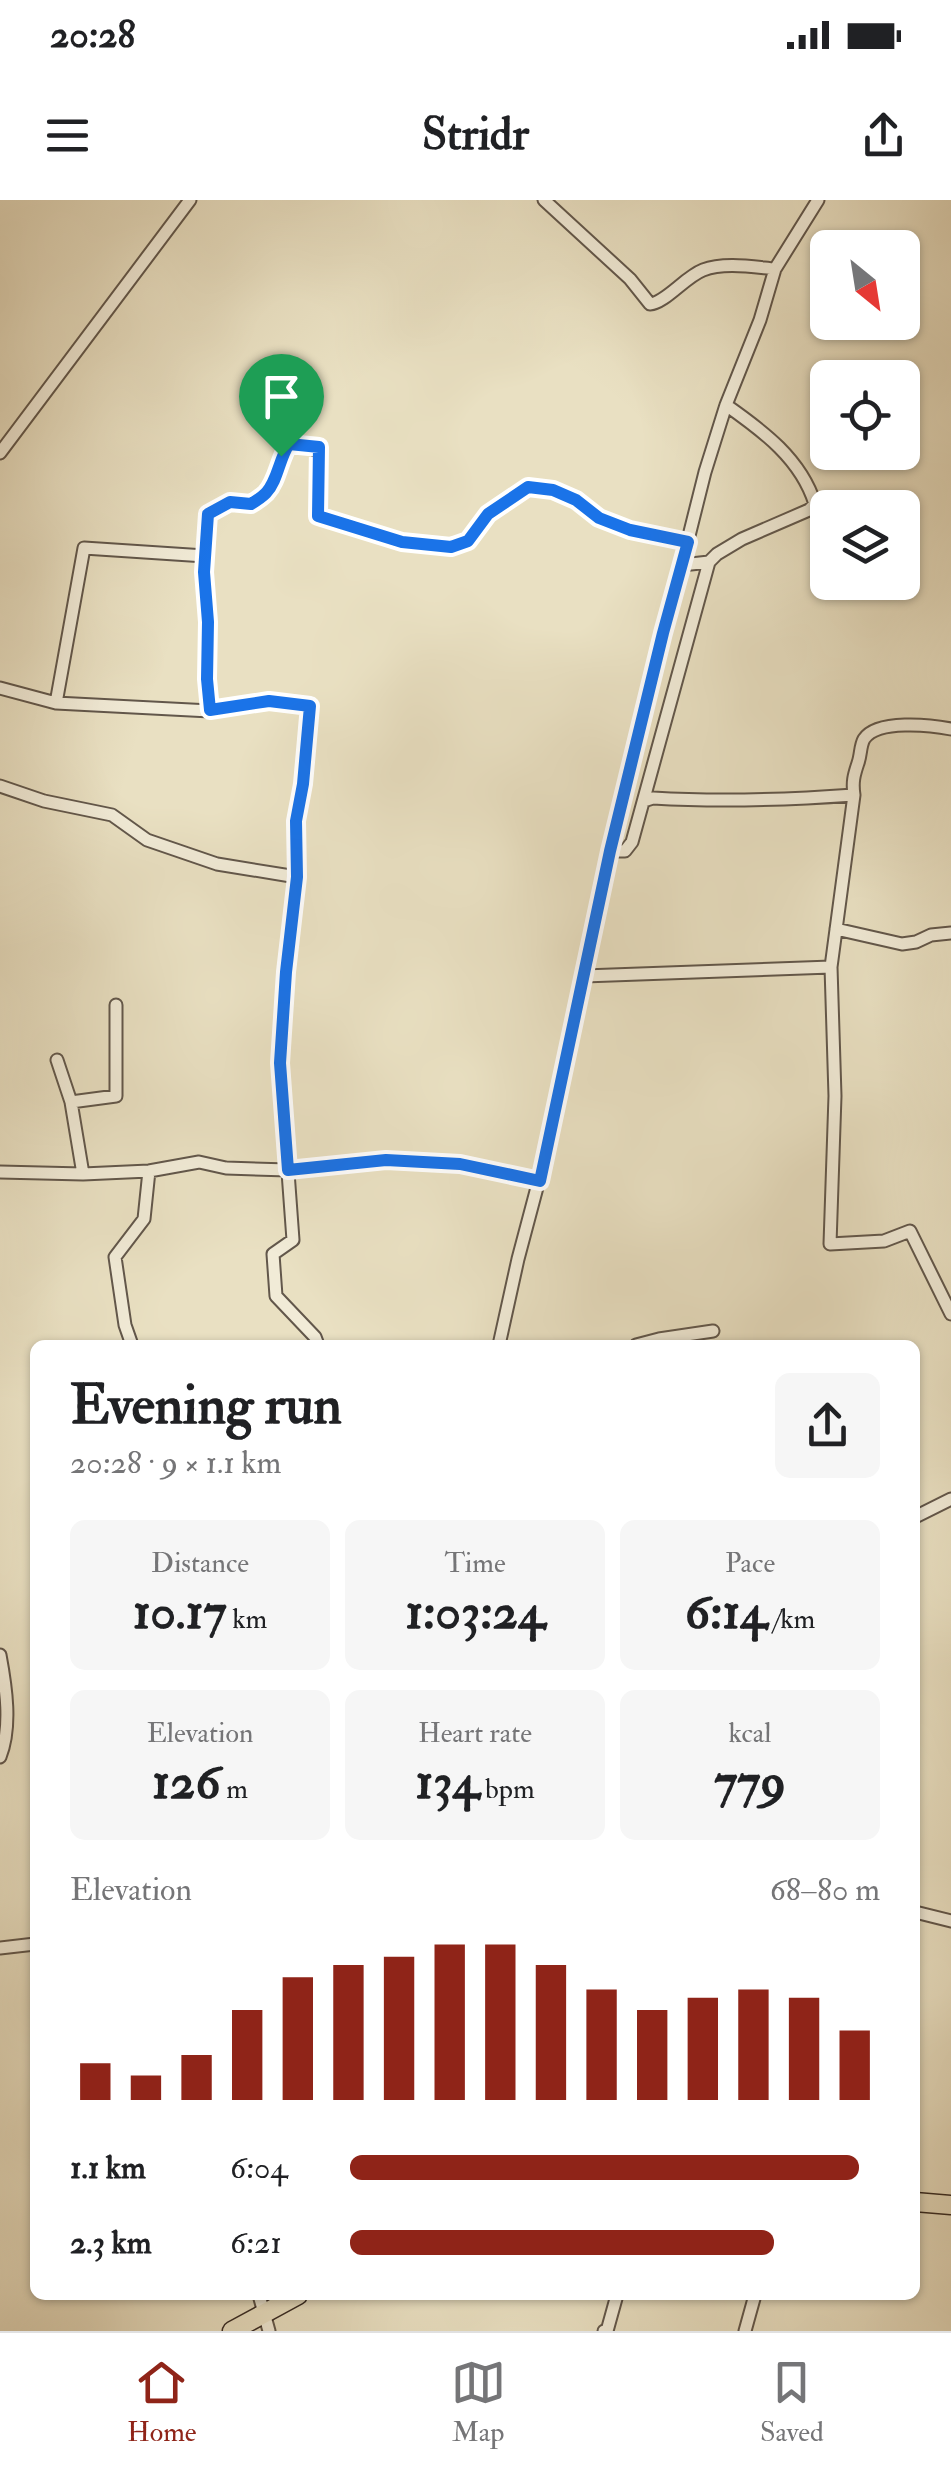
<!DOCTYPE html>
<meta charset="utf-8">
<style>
:root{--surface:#fff;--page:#f6f6f6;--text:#202124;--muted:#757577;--line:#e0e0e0;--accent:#8f2418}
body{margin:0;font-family:"IM FELL Double Pica",serif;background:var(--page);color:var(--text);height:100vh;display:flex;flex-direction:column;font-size:38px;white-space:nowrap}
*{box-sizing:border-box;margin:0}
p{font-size:32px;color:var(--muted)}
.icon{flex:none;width:55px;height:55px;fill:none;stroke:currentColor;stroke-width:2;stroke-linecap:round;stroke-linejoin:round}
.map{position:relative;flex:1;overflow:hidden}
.sheet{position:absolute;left:30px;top:1140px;width:890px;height:960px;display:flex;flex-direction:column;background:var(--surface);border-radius:15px;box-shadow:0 2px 8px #0004}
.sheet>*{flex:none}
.needle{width:65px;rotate:150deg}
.fabs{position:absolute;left:810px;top:30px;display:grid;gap:20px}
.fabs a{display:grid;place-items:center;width:110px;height:110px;border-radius:15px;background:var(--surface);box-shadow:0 2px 8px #0004;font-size:50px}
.pin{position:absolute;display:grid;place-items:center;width:85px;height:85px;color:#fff;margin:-102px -42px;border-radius:50% 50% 50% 0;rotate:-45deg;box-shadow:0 0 10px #0007}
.pin .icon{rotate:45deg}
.round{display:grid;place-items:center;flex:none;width:105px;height:105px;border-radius:15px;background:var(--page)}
.overview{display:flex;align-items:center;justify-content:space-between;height:170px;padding:0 40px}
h1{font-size:55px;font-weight:800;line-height:75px}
.metrics{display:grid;grid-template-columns:repeat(3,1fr);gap:15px;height:170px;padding:10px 40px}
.metrics div{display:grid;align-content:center;border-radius:15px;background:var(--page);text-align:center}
.metrics b{font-size:50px;font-weight:800}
.metrics small{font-size:28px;font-weight:400}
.metrics p{font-size:28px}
.chart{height:280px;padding:20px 40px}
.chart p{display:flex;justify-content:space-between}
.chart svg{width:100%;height:180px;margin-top:10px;stroke:var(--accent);stroke-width:6}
ul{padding:0 40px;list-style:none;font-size:32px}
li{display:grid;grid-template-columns:160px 120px 1fr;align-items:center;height:75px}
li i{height:25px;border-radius:12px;background:var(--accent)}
.status{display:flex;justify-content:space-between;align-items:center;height:70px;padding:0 50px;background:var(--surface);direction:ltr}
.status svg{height:28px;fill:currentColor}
header{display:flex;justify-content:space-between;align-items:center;height:130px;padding:0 40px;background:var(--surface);font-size:45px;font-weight:800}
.menu{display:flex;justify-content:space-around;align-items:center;height:140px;border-top:2px solid var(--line);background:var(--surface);font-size:28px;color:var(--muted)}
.menu a{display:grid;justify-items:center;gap:5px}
.menu .active{color:var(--accent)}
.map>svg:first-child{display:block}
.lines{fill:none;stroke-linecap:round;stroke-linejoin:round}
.minor-casing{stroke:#62574b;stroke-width:15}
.trunk-casing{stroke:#352923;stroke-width:21}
.minor{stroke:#f1ebd7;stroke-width:11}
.trunk{stroke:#e9e0c2;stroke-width:18}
.route-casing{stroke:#fff;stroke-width:20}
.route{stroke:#1a73e8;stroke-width:12}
</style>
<div class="status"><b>20:28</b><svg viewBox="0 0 49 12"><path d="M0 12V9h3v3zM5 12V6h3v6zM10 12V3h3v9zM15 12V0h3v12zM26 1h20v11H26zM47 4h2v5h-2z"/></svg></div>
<header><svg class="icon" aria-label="menu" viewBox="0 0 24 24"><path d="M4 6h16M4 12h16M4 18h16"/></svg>Stridr<svg class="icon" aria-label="share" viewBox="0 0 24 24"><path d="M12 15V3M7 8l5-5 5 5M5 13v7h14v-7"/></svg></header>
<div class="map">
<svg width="951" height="2131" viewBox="0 0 951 2131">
<rect width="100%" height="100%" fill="#e9e0c2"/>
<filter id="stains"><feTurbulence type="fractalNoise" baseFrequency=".002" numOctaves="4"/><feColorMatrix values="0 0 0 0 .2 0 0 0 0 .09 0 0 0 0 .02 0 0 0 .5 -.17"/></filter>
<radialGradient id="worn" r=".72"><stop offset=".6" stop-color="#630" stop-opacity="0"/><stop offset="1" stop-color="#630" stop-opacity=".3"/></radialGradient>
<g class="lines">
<g class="minor-casing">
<path id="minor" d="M544,0L630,79L650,104C665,103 685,77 703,70C724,62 753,67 775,69
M0,253L190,0
M682,365L709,362L717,354L742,339L809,310L815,304C801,259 763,231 726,205
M0,488L56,503L210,511
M56,503L84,348L205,356
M951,529C931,525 877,519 864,539C860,546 861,555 858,563C854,575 852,582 854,595L831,767L835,896L830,1044L884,1041L910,1031L951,1114
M0,586L44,601L112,615L147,640L217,664L297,677
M644,601L653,598C720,602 786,600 854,595
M610,651H625L632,642L709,362
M836,729L902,744L916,742L931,735L951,733
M584,776L831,767
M57,860L71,902L83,974
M71,902L116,896V805
M0,972L83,974L149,971L199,962L226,968L288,970L386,960L460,964L540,981
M132,1145L125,1125L115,1057L144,1019L149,971
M318,1145L315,1137L276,1096L273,1054L293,1040L280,863L286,772L297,677L296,621L303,584L310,506L269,501L210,511L207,479V422L204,371L207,314L230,302L251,304C256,301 261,298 266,293C278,280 279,259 289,244L319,247V317C349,326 441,361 468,341C475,336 480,324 486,317C493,309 522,289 531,287C560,284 577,306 599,318C626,333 659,337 688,343
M499,1145L518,1059L552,931L610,651L705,272L726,205L760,120L775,69L818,0
M636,1145L659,1139L713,1131
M915,1317L951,1299
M0,1455C6,1487 12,1527 0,1557
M915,1712L951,1721
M0,1748L35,1744
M259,2095L269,2131
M604,2131H607L617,2095
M745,2131L755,2095"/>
</g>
<g class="trunk-casing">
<path id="trunk" d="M915,2002L951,2005
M232,2131L298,2095"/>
</g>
<use href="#minor" class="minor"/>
<use href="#trunk" class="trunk"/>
</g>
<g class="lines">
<g class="route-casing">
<path id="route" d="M289,244L319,247L318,316L402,342L451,347L468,341L488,314L528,287L553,290L576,300L599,318L630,330L688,342L663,433L610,651L540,981L460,964L386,960L288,970L280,863L286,772L297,677L296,621L303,584L310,506L269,501L210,510L207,479L208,422L204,372L208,314L230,302L251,304C256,301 261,298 266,293C278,280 279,259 289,244Z"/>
</g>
<use href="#route" class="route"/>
</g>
<rect width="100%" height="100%" filter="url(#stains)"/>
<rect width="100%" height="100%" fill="url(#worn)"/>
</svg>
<div class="fabs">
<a><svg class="needle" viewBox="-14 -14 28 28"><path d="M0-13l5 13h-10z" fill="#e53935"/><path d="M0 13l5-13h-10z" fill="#757577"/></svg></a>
<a><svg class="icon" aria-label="locate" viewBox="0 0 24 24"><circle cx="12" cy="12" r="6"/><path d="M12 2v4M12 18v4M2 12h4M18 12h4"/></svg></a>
<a><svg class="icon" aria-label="layers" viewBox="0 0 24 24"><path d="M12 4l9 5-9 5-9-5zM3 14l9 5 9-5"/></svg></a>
</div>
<div class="pin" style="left:281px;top:256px;background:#1e9e55"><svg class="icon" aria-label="arrive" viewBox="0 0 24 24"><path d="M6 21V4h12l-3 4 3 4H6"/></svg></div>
<section class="sheet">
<div class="overview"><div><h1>Evening run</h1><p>20:28 · 9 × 1.1 km</p></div><a class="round"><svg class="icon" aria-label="share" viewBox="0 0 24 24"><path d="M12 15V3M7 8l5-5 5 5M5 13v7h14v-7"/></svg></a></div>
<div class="metrics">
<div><p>Distance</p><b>10.17<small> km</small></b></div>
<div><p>Time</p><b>1:03:24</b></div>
<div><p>Pace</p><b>6:14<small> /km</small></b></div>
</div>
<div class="metrics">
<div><p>Elevation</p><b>126<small> m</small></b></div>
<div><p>Heart rate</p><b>134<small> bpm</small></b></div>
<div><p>kcal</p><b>779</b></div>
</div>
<div class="chart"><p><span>Elevation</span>68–80 m</p>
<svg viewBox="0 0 160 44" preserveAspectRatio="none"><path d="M5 44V35M15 44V38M25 44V33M35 44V22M45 44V14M55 44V11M65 44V9M75 44V6M85 44V6M95 44V11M105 44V17M115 44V22M125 44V19M135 44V17M145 44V19M155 44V27"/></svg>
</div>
<ul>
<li><b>1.1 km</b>6:04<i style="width:96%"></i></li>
<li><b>2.3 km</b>6:21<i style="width:80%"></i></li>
</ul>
</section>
</div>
<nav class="menu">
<a class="active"><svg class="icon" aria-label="home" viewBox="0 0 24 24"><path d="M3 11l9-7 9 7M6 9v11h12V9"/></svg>Home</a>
<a><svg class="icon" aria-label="map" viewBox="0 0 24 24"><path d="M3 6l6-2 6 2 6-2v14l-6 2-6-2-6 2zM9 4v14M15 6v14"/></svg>Map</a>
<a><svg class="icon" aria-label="saved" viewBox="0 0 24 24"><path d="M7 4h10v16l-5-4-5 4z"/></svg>Saved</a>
</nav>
